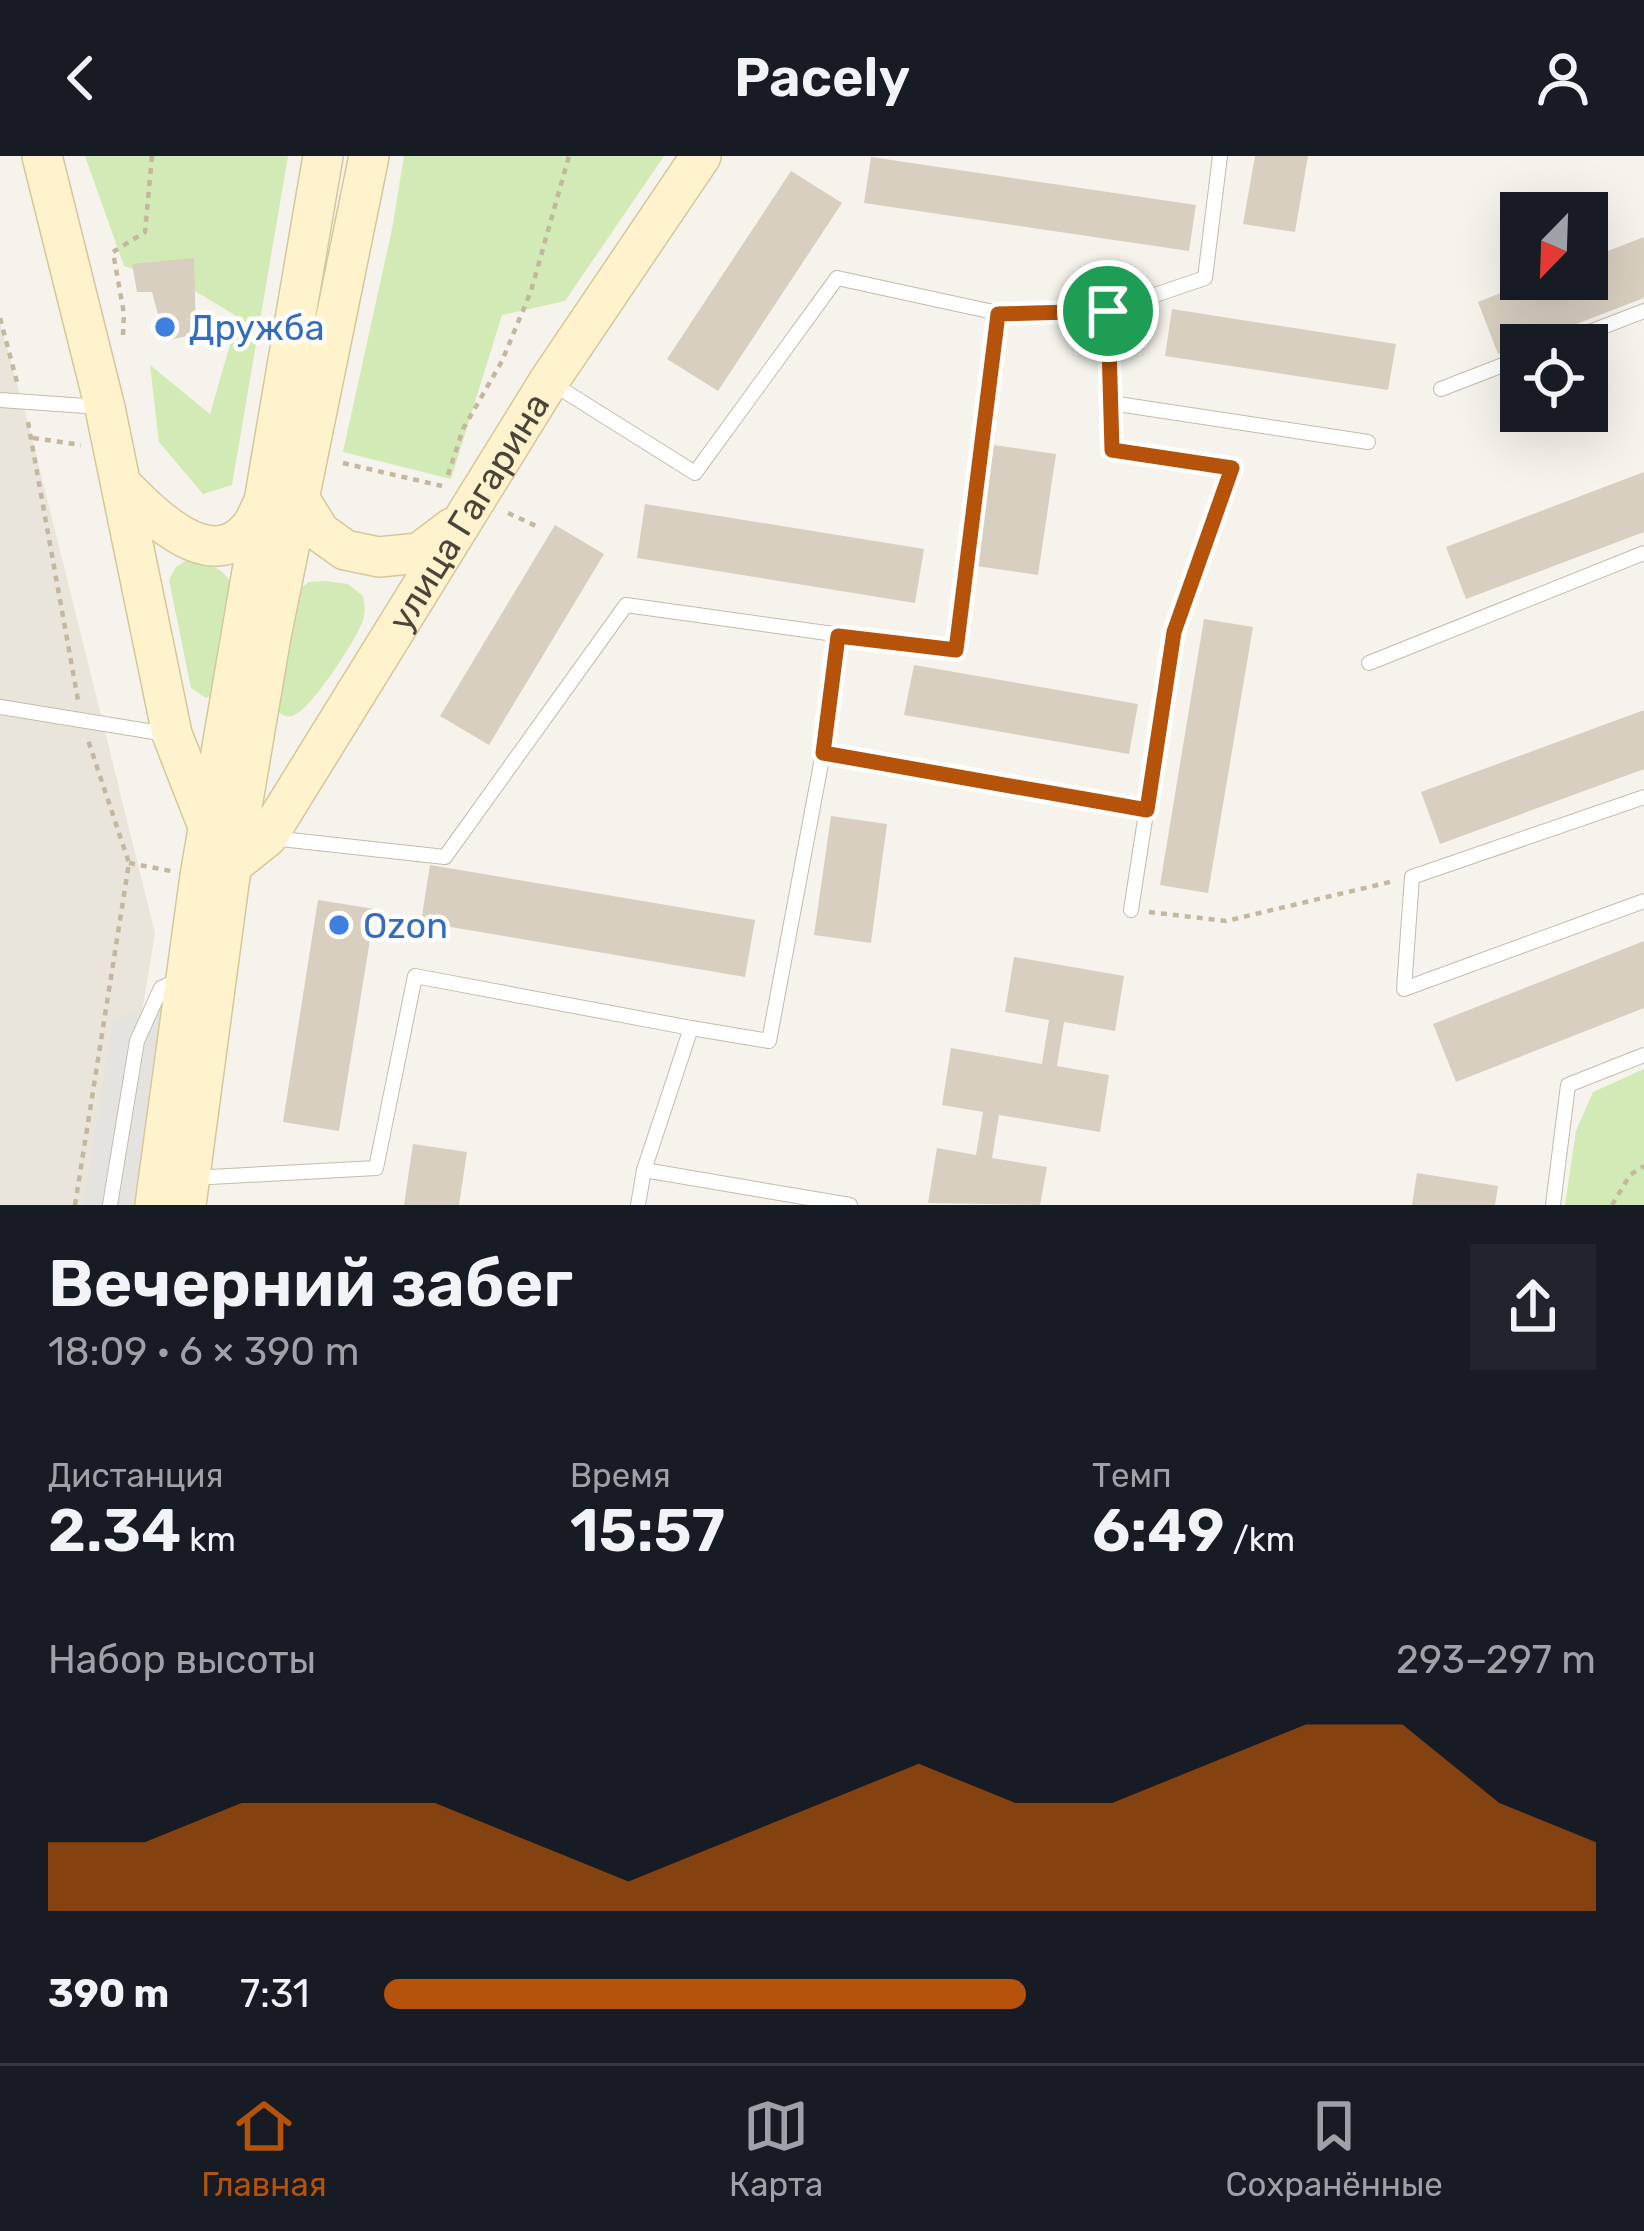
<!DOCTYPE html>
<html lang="ru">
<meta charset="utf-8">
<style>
:root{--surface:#171b24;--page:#20242c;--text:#f1f3f6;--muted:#9ea1a6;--line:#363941;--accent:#b45309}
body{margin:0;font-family:Rubik,sans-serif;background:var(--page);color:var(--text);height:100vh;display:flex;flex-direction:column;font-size:45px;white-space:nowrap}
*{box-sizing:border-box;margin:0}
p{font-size:39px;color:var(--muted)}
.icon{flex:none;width:66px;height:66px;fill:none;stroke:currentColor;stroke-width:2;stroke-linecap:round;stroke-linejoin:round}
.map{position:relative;height:1049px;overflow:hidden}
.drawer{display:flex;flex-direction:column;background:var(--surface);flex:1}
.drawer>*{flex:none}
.needle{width:78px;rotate:203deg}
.tools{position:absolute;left:1500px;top:36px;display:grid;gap:24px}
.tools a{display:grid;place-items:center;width:108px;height:108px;border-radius:0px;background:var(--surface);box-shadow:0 12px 48px #0002;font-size:60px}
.pin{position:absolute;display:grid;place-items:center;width:102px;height:102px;color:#fff;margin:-51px;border:6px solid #fff;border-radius:50%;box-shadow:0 3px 12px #0007}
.round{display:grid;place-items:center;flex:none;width:126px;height:126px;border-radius:0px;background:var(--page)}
.head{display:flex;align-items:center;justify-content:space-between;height:204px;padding:0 48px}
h1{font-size:66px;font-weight:600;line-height:90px}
.figures{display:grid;grid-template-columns:repeat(3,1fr);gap:18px;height:204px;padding:12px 48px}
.figures div{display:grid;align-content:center}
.figures b{font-size:60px;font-weight:600}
.figures small{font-size:33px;font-weight:400}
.figures p{font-size:33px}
.chart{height:336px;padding:24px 48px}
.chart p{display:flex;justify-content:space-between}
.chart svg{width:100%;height:216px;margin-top:12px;fill:var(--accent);opacity:.7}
ul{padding:0 48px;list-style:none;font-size:39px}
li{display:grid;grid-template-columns:192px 144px 1fr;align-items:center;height:90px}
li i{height:30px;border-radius:15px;background:var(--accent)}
header{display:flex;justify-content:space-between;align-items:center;height:156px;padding:0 48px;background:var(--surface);font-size:54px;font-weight:600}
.tabs{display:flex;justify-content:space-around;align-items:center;height:168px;border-top:3px solid var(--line);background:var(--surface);font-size:33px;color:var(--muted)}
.tabs a{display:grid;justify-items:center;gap:6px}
.tabs .current{color:var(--accent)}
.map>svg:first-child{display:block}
.residential{fill:#eae5da}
.green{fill:#d2eab5}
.parking{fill:#e5e3e0}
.building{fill:#d8cfc1}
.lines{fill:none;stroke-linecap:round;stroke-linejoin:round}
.lane-casing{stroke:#c2bbae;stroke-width:16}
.secondary-casing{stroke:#d6c79b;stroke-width:42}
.path{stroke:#c4b79f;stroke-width:4.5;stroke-dasharray:6 6;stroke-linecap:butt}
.lane{stroke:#fff;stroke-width:14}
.secondary{stroke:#fff3cd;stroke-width:39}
.route-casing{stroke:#fff;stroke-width:24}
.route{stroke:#b45309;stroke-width:15}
.shop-dot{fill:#3f7fe0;stroke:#fff;stroke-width:4.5}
.labels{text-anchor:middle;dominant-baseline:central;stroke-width:9;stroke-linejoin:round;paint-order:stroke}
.shop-label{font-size:36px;fill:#366cbe;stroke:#fff;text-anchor:start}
.street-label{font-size:36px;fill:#4b4439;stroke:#fff}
</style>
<header><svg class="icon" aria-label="back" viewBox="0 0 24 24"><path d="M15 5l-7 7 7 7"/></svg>Pacely<svg class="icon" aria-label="person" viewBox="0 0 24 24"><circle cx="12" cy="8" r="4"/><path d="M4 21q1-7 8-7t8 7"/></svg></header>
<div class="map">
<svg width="1644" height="1049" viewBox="0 0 1644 1049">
<rect width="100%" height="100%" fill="#f6f3ec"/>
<path class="residential" d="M0,166L32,282L155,777L110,1049H0Z"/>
<path class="green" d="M85,0H288L232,329L203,338L159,286L150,209L210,258L238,161L190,132L124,110Z
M404,0H664L565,145L502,159L451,323L343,296L392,73Z
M187,404C202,406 221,410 229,424C240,445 218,514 213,539L206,542L191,532L169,424L176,411Z
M326,425L348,428L363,440C365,450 366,459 361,469C353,488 313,550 296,558C287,563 286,560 278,556L298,434L309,426Z
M1644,913V1049H1565L1576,975L1593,936Z"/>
<path class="parking" d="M185,839L149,1049H83L113,864Z"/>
<path class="building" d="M1255,0H1308L1295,76L1243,68Z
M871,1L1196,49L1189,95L864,47Z
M791,15L842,47L718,235L667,203Z
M1644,81V142L1498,198L1478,146L1536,123H1587V103Z
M194,102L196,178L165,185L152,136H137L132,108Z
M1172,153L1396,188L1388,234L1165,200Z
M994,289L1056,298L1038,419L976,410Z
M1644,316V376L1466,443L1446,391Z
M645,348L924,393L915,447L637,402Z
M555,369L604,398L489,589L440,560Z
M1204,463L1253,471L1208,737L1160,729Z
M914,509L1138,548L1129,598L904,559Z
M1644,554V613L1440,688L1421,636Z
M831,660L887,668L871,787L814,779Z
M430,709L755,764L745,821L421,766Z
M318,744L375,753L339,975L283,966Z
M1644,785V852L1456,926L1433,868Z
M1014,801L1124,820L1115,875L1064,866L1057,910L1109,919L1100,976L999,959L992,1002L1047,1011L1040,1049L928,1047L937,992L976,999L983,956L942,949L951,892L1042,908L1049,864L1005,856Z
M413,988L467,996L459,1049H404Z
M1417,1017L1498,1030L1495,1049H1412Z"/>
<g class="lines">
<g class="lane-casing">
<path id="lane" d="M1108,155L1112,294L1232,312L1174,476L1131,754
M1556,189L1644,155
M550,226L695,317L837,122L998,157
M1441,233L1521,202
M0,244L100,251
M1111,247L1368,286
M1369,507L1644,397
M0,551L166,578
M823,597L1147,654
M1644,641L1412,721L1404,833L1644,745
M272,682L445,701L626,449L956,495L998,157L1108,155L1205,122L1220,0
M691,872L769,885L823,597L838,480
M192,1022L376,1012L415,820L691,872L644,1014
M110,1049L137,885L161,832L182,822
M638,1049L644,1014L850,1049
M1553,1049L1568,929L1644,899"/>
</g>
<g class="secondary-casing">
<g id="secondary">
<path d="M42,0L105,252L172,578L209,673"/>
<path d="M122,329C150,358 210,420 249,373C255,367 259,355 263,348"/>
<path d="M297,339L320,376L345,394L379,401L419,397L452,372"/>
<path id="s1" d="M233,708L267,681L549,225L701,0"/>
<path d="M155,1049L200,720L323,0"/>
<path d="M186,1049L229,727L271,480L369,0"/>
</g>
</g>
<path class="path" d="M0,162L17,226
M123,179L124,158L113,96L145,76L152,0
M28,266L78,544
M33,282L81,289
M343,307L442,330
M448,319L463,273L502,205L531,135L569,0
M508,357L536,370
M129,707L171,715
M1149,756L1226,765L1390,726
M75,1049L129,707L88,584
M1612,1049L1630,1019L1644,1010"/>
<use href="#lane" class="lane"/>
<use href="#secondary" class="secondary"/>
</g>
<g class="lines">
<g class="route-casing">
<path id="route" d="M1108,155L1112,294L1232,312L1174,476L1147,654L823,597L838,480L956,494L998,158Z"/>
</g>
<use href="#route" class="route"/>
</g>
<g class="shop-dot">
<circle cx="165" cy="171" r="12"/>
<circle cx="339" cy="769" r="12"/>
</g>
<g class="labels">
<g class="shop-label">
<text x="189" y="171">Дружба</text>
<text x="363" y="769">Ozon</text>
</g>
<g class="street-label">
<text stroke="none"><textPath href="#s1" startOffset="426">улица Гагарина</textPath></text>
</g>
</g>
</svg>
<div class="tools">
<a><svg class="needle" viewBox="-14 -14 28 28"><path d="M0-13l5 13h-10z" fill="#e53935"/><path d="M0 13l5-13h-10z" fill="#9ea1a6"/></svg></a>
<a><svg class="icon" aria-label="locate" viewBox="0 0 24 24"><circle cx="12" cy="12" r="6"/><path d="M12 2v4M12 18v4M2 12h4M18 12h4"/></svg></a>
</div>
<div class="pin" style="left:1108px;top:155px;background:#1e9e55"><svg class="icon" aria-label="arrive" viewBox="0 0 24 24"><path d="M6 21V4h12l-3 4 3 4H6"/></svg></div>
</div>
<section class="drawer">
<div class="head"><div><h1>Вечерний забег</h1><p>18:09 · 6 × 390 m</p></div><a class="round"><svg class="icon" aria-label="share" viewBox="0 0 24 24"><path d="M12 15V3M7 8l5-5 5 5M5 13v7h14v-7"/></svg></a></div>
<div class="figures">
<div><p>Дистанция</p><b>2.34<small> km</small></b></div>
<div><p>Время</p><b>15:57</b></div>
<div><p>Темп</p><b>6:49<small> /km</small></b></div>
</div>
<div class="chart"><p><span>Набор высоты</span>293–297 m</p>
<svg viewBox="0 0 160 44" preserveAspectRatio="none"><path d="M0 44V30L10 30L20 22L30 22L40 22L50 30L60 38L70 30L80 22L90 14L100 22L110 22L120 14L130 6L140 6L150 22L160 30V44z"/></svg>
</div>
<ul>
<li><b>390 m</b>7:31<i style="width:53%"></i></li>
</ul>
</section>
<nav class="tabs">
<a class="current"><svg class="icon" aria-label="home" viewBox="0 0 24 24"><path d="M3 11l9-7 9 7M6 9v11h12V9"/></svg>Главная</a>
<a><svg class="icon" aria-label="map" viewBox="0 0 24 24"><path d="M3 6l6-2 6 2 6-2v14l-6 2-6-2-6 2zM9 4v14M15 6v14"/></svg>Карта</a>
<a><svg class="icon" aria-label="saved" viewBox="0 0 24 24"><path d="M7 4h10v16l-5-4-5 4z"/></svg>Сохранённые</a>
</nav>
